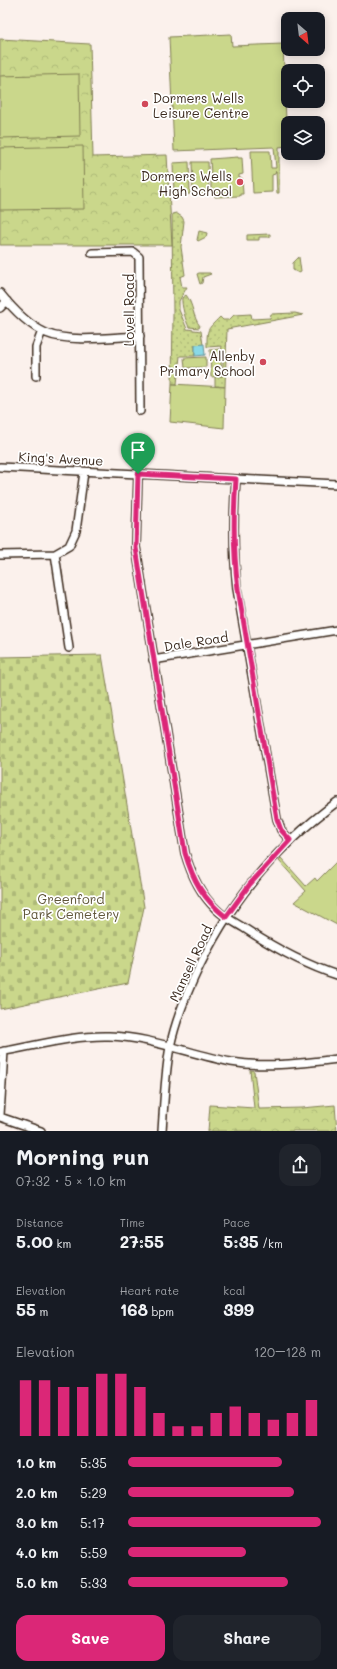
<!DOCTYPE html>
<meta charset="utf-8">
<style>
:root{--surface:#171b24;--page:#20242c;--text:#f1f3f6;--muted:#9ea1a6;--accent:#db2777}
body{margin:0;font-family:Mali,sans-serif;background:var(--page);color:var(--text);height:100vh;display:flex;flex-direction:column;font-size:15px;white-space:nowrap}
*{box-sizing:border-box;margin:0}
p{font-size:13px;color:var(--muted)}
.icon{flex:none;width:22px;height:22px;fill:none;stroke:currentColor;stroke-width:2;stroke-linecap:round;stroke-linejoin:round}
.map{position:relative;height:1131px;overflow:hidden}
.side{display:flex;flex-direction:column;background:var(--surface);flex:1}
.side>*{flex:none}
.needle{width:26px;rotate:152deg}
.controls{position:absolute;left:281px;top:12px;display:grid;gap:8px}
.controls a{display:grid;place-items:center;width:44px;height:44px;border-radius:8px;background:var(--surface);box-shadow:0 2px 10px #0003;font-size:20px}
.pin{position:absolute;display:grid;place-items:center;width:34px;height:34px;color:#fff;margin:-41px -17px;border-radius:50% 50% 50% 0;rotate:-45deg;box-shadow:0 0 4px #0007}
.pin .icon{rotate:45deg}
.round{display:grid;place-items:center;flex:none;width:42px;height:42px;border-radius:12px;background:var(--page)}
.head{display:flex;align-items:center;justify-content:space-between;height:68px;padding:0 16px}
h1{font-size:22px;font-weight:800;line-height:30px}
.metrics{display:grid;grid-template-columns:repeat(3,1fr);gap:6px;height:68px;padding:4px 16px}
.metrics div{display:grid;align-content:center}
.metrics b{font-size:17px;font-weight:800}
.metrics small{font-size:11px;font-weight:400}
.metrics p{font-size:11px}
.chart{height:112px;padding:8px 16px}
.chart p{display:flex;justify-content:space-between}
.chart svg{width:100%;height:72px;margin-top:4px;stroke:var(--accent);stroke-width:6}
.action{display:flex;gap:8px;margin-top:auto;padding:8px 16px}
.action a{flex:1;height:46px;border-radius:12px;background:var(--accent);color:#fff;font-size:16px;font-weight:800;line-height:46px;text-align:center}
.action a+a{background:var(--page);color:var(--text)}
ul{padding:0 16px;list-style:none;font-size:13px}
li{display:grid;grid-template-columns:64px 48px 1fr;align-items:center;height:30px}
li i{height:10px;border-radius:5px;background:var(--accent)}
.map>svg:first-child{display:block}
.grass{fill:url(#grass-dots);stroke:#828054}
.forest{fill:url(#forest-crowns);stroke:#828054}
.cemetery{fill:url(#cemetery-stones);stroke:#828054}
.garden{fill:#cad78b;stroke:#828054}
.water{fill:#89d9e6;stroke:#6a9396}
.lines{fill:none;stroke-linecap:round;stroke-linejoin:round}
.minor-casing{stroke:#3b2a1e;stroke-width:10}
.minor{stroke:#fff;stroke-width:7}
.route-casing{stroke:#fff;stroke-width:8}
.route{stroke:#db2777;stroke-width:5}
.poi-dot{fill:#d1495b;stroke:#fff;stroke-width:1.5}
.labels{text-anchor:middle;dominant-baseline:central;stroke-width:3.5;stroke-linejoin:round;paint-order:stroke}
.poi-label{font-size:13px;fill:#3b2a1e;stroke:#fff;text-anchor:end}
.street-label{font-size:13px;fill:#3b2a1e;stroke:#fff}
.park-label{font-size:13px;fill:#5f5539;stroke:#fff}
</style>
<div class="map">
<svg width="337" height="1131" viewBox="0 0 337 1131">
<defs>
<pattern id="grass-dots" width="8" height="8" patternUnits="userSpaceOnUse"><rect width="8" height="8" fill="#cad78b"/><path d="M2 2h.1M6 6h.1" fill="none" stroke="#aeb978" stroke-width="1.8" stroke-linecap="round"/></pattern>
<pattern id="forest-crowns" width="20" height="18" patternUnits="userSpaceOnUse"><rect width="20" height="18" fill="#cad78b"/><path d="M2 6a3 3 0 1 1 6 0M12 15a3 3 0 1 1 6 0" fill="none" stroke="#aeb978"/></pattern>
<pattern id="cemetery-stones" width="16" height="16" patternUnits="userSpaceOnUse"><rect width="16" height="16" fill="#cad78b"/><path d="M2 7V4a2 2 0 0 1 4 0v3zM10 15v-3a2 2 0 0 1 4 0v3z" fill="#aeb978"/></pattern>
</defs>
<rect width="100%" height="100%" fill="#fbf1ec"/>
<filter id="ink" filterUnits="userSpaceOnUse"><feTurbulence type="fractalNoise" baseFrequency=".025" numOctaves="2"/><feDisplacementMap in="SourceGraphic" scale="8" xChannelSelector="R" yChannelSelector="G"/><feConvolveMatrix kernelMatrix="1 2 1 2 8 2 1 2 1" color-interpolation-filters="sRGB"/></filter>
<g filter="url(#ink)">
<path class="grass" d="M176,213L182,217L184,221L181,247L185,275L180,277L182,287H187L179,301V310L187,329L201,331L203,345H195V356H180L177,384H172L173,314L172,214Z
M199,231L207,233L206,237L198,241L197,240Z
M270,234V237H259V240H247V235Z
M299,257L301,272L299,273L293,270V263Z
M199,273H210L211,274L203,277L202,283L200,284L197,274Z
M186,295C193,303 193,318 200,326L199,328L189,327C186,322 181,304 182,298Z
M295,313L303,315L227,329L225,387L215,386V377L223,376V353L221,352L222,346L207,347C207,328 207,330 220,317L223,320H229L234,315L251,314L252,319L270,318L271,314Z"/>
<path class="forest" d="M0,39L90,44L93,157L167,155L172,245H0Z
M250,1070L254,1071L259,1109L302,1108L335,1105L337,1131H208L210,1105L254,1108Z"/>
<path class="cemetery" d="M102,655L144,907L128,983L0,1009V657Z"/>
<path class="garden" d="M231,34L232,46L283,44L287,146L279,147V193H277L276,171L275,174L272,175V192L253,193L251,151H270L271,168H276L274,147L174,151L169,37Z
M79,74L80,136L0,138V76Z
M83,146L84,209L0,210V148Z
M238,157V158H242L243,174L239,175V178H242L243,194H240V196L215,197V195H211V180L214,179V175H211L210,159Z
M189,162L190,194L174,195L173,163Z
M192,162H208L209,193L193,194Z
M220,349L222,376L211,377L210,350Z
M206,357V367L185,368L184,358Z
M172,384L225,387L224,428L170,422Z
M281,858L306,886L315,878L317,881L337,861V925L294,902L306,891L279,861Z"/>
<path class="water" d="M204,344L205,355L195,356V345Z"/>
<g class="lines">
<g class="minor-casing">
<path id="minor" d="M92,253L133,252L139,257L140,411
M0,293C12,308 28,325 46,333C69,343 114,337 140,336
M0,308L7,301
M36,376V347L42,331
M0,467L337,484
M138,474L136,547L185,853C191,874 200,894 216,909C224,917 234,922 244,928C273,947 303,964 337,975
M236,479C233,519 233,550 237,589L277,819L281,830L290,840
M55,554L69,648
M0,555L55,554L69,546L76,531L84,472
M153,660L337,630
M0,1052C36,1046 72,1035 109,1036C151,1037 190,1054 231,1062C266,1068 302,1063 337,1059
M0,1115L4,1051
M0,1117L41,1131
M162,1131C164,1103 165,1074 170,1047C175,1023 184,1000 194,978C227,905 272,850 337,802"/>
</g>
<use href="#minor" class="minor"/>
</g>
</g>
<g class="lines" filter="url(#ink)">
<g class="route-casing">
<path id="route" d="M138,474L236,479C233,519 233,550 238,589L277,819L281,830L290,840L250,884L226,917C203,899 193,880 185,853L136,548Z"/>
</g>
<use href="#route" class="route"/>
</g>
<g class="poi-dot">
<circle cx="145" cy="104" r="4"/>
<circle cx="240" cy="182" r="4"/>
<circle cx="263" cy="362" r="4"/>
</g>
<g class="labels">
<g class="poi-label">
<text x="153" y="97" text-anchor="start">Dormers Wells<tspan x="153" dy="15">Leisure Centre</tspan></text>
<text x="232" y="175">Dormers Wells<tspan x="232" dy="15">High School</tspan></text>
<text x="255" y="355">Allenby<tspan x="255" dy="15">Primary School</tspan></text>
</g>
<g class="street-label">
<text transform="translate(128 310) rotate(-90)">Lovell Road</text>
<text transform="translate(61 458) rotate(3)">King's Avenue</text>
<text transform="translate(196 641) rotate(-9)">Dale Road</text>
<text transform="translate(190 963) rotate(-65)">Mansell Road</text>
</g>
<g class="park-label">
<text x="71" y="898">Greenford<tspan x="71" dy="15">Park Cemetery</tspan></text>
</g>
</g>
</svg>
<div class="controls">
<a><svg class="needle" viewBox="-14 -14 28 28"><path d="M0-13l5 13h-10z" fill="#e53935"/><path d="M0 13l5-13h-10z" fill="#9ea1a6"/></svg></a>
<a><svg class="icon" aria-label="locate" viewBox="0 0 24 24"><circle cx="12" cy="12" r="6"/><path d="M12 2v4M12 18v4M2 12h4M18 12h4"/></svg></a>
<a><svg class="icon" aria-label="layers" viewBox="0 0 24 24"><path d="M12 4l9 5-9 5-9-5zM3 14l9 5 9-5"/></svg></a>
</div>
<div class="pin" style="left:138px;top:474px;background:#1e9e55"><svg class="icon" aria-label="arrive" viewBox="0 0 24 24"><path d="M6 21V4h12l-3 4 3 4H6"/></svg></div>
</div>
<section class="side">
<div class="head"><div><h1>Morning run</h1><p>07:32 · 5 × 1.0 km</p></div><a class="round"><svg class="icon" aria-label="share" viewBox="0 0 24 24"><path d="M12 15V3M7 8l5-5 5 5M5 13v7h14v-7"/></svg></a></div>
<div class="metrics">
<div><p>Distance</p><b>5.00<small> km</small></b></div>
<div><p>Time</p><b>27:55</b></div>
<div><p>Pace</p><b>5:35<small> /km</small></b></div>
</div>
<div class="metrics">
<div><p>Elevation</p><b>55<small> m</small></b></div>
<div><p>Heart rate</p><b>168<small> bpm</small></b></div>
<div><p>kcal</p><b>399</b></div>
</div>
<div class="chart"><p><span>Elevation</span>120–128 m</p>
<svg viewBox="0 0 160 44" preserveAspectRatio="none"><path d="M5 44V10M15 44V10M25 44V14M35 44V14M45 44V6M55 44V6M65 44V14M75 44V30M85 44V38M95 44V38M105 44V30M115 44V26M125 44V30M135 44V34M145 44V30M155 44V22"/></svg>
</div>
<ul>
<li><b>1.0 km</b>5:35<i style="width:80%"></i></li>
<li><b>2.0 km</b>5:29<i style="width:86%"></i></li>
<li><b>3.0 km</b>5:17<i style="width:100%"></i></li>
<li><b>4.0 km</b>5:59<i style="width:61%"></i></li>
<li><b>5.0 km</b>5:33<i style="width:83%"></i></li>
</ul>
<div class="action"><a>Save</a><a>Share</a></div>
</section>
